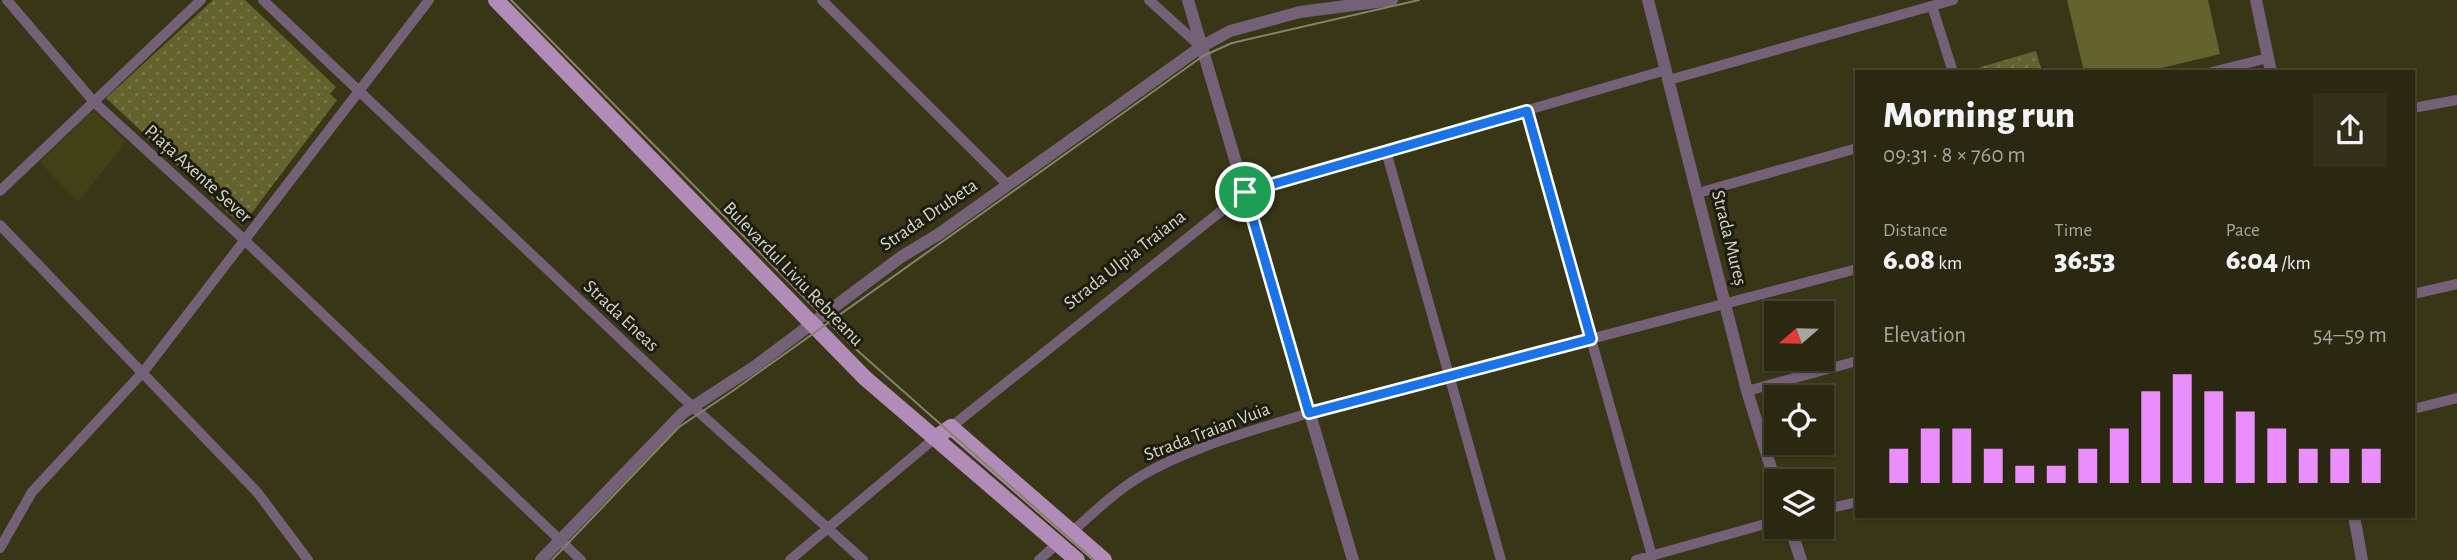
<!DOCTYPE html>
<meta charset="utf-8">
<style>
:root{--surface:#2a2810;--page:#323019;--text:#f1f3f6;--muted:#a5a69f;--line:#464430;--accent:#ea8dfd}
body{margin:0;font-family:"Alegreya Sans",sans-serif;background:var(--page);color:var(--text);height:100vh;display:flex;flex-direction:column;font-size:26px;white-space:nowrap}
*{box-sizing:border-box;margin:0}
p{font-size:23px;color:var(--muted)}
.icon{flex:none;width:38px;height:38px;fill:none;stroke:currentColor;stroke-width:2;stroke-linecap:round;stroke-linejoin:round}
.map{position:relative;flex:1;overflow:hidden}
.panel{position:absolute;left:1855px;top:70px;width:560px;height:448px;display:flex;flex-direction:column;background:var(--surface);border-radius:0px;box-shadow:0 2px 5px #0004,0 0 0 2px var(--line)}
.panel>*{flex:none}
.needle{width:46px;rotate:250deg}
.buttons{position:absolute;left:1764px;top:301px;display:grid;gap:14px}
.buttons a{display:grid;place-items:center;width:70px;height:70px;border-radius:0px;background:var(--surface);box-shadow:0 2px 5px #0004,0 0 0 2px var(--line);font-size:35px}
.pin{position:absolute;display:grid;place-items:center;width:60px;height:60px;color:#fff;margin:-30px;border:4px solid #fff;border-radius:50%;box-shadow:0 2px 7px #0007}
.round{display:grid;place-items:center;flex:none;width:74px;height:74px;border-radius:0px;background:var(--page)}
.head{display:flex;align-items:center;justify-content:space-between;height:119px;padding:0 28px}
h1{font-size:38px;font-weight:800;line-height:52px}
.metrics{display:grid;grid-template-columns:repeat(3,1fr);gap:10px;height:119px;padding:7px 28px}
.metrics div{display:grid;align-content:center}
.metrics b{font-size:30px;font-weight:800}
.metrics small{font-size:19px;font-weight:400}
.metrics p{font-size:19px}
.chart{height:196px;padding:14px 28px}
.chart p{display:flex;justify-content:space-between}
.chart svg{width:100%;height:126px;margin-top:7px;stroke:var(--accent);stroke-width:6}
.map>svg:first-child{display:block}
.built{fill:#414017}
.grass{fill:#64622d}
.park{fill:url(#park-dots)}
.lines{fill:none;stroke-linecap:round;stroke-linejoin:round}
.minor{stroke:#746177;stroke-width:10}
.tertiary{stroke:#746177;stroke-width:12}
.primary{stroke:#b18cb9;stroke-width:16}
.tram{stroke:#84836a;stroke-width:2}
.route-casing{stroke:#fff;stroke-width:14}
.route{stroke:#1a73e8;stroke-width:9}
.labels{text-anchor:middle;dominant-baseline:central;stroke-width:6;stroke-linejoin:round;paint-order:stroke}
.street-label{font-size:19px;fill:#d6d6c4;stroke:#1d1d0f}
</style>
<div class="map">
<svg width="2457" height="560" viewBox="0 0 2457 560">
<defs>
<pattern id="park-dots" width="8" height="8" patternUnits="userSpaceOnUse" patternTransform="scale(1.75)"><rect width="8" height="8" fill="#64622d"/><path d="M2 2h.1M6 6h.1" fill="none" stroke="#79784a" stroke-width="1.8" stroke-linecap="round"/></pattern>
</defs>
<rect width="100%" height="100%" fill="#383616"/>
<path class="built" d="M90,113H96L126,142L78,202L40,162Z"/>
<path class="grass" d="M2067,0H2208L2220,54L2145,72H2084Z"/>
<path class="park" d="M213,0H245L336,87L330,94L337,100L242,226L106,98Z
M2036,51L2042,72H1964Z"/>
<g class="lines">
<path class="minor" d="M7,0L94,102L237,233L581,560
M263,0L681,396L863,560
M822,0L1008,185
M1149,0L1201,47
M1932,6L1953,72
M2212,72L2268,58
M1669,80L1953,0
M2413,108L2457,100
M1527,111L1652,556
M1386,151L1501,560
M0,191L201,0
M1698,193L1857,148
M0,225L257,492L308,560
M2413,294L2457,284
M1747,391L1857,361
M2413,409L2457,398
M951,427L1245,192L1666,70
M1822,510L1857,502
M1073,531C1094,512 1116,491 1141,476C1192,446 1252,431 1309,413L1857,269
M0,548L32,492L144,371L429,0
M790,560L935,438
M1039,560L1058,543
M1636,560L1776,521"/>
<path class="tertiary" d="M1188,0L1353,560
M1648,0L1747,391L1776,484
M2256,0L2271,72
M2354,516L2362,560
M1790,527L1801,560
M541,560L683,413L754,367L901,257L939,234L1201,47L1230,31L1300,12L1392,0"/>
<path class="primary" d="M496,0L865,378L1077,560
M935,438L951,427L1104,560"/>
<path class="tram" d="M511,0L850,344L1094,560
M552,560L679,427L734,390L1203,56L1232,43L1419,0"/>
</g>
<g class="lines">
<g class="route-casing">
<path id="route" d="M1527,111L1591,339L1309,413L1245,192Z"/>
</g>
<use href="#route" class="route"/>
</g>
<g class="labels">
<g class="street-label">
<text transform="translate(198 174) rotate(42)">Piața Axente Sever</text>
<text transform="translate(929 215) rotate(-34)">Strada Drubeta</text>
<text transform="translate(1729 238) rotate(76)">Strada Mureș</text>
<text transform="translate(1125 260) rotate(-38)">Strada Ulpia Traiana</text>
<text transform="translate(793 274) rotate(46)">Bulevardul Liviu Rebreanu</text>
<text transform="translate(621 316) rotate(43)">Strada Eneas</text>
<text transform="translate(1207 432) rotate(-21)">Strada Traian Vuia</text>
</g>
</g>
</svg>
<div class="buttons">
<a><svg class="needle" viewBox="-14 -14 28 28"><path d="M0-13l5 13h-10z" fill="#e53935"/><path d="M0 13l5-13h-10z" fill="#a5a69f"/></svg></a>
<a><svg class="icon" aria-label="locate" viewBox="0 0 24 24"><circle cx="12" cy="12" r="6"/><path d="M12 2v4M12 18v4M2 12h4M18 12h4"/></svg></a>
<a><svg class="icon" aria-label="layers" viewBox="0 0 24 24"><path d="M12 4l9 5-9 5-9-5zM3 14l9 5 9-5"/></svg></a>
</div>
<div class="pin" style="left:1245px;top:192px;background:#1e9e55"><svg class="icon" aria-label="arrive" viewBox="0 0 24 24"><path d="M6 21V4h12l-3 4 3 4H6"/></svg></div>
<section class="panel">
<div class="head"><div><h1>Morning run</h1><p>09:31 · 8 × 760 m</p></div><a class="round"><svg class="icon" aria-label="share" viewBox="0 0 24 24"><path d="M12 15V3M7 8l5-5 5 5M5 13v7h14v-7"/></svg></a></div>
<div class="metrics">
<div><p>Distance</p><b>6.08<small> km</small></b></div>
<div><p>Time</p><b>36:53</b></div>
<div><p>Pace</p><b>6:04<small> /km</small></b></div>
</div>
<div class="chart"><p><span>Elevation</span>54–59 m</p>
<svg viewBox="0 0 160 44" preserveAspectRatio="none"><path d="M5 44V32M15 44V25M25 44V25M35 44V32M45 44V38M55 44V38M65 44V32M75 44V25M85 44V12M95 44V6M105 44V12M115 44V19M125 44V25M135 44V32M145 44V32M155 44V32"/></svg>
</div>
</section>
</div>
